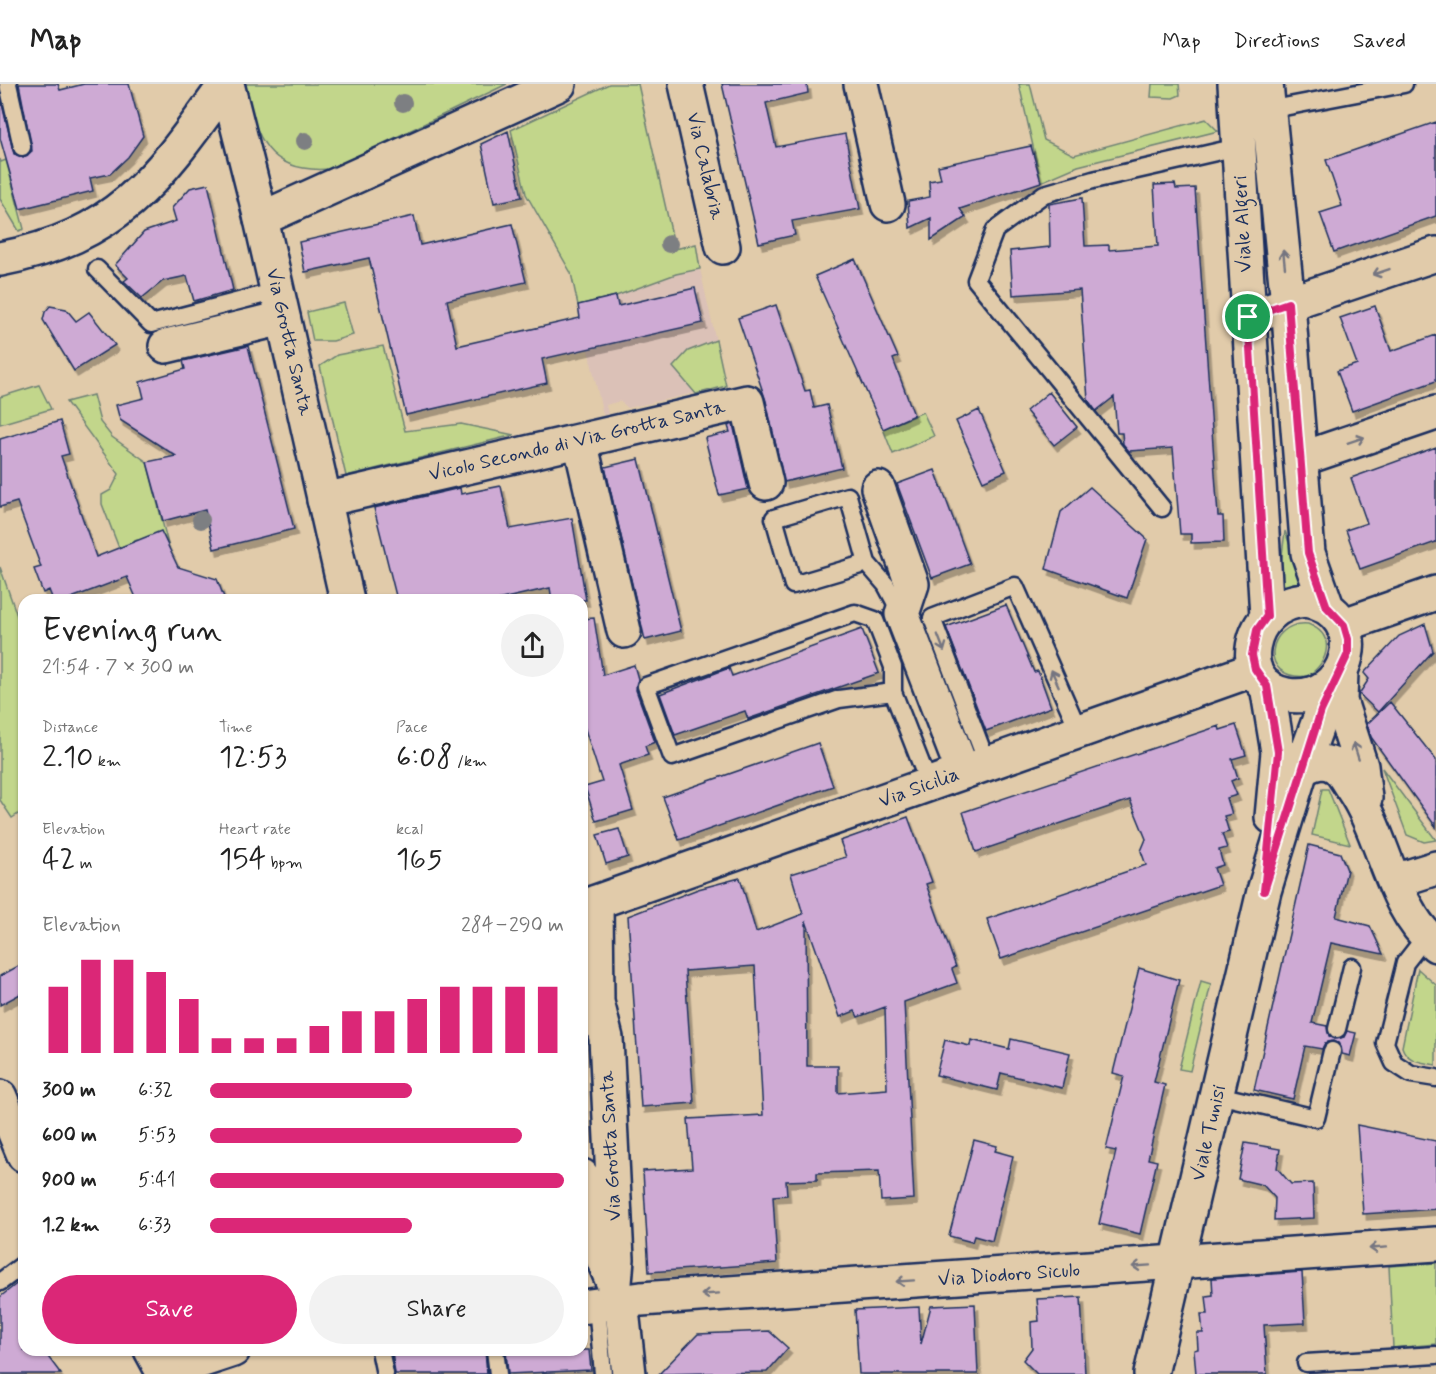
<!DOCTYPE html>
<meta charset="utf-8">
<style>
:root{--surface:#fff;--page:#f2f2f2;--text:#222;--muted:#767676;--line:#e0e0e0;--accent:#db2777}
body{margin:0;font-family:Mynerve,sans-serif;background:var(--page);color:var(--text);height:100vh;display:flex;flex-direction:column;font-size:22px;white-space:nowrap}
*{box-sizing:border-box;margin:0}
p{font-size:20px;color:var(--muted)}
.icon{flex:none;width:33px;height:33px;fill:none;stroke:currentColor;stroke-width:2;stroke-linecap:round;stroke-linejoin:round}
.map{position:relative;flex:1;overflow:hidden}
.details{position:absolute;left:18px;top:510px;width:570px;height:762px;display:flex;flex-direction:column;background:var(--surface);border-radius:18px;box-shadow:0 2px 4px #0004}
.details>*{flex:none}
.pin{position:absolute;display:grid;place-items:center;width:51px;height:51px;color:#fff;margin:-26px;border:3px solid #fff;border-radius:50%;box-shadow:0 2px 6px #0007}
.round{display:grid;place-items:center;flex:none;width:63px;height:63px;border-radius:32px;background:var(--page)}
.head{display:flex;align-items:center;justify-content:space-between;height:102px;padding:0 24px}
h1{font-size:33px;font-weight:600;line-height:45px}
.figures{display:grid;grid-template-columns:repeat(3,1fr);gap:9px;height:102px;padding:6px 24px}
.figures div{display:grid;align-content:center}
.figures b{font-size:30px;font-weight:600}
.figures small{font-size:16px;font-weight:400}
.figures p{font-size:16px}
.chart{height:168px;padding:12px 24px}
.chart p{display:flex;justify-content:space-between}
.chart svg{width:100%;height:108px;margin-top:6px;stroke:var(--accent);stroke-width:6}
.cta{display:flex;gap:12px;margin-top:auto;padding:12px 24px}
.cta a{flex:1;height:69px;border-radius:36px;background:var(--accent);color:#fff;font-size:24px;font-weight:600;line-height:69px;text-align:center}
.cta a+a{background:var(--page);color:var(--text)}
ul{padding:0 24px;list-style:none;font-size:20px}
li{display:grid;grid-template-columns:96px 72px 1fr;align-items:center;height:45px}
li i{height:15px;border-radius:8px;background:var(--accent)}
header{display:flex;align-items:center;gap:36px;box-sizing:border-box;height:84px;padding:0 30px;background:var(--surface);border-bottom:2px solid var(--line)}
header strong{font-size:28px}
nav{display:flex;gap:33px;margin-inline-start:auto;font-size:21px}
.map>svg:first-child{display:block}
.built{fill:#dbc1b7}
.green{fill:#c2d68b;stroke:#6e8274;stroke-width:1.5}
.building{fill:#ceaad4;stroke:#1b2f5e;stroke-width:1.5;fill-rule:evenodd;filter:url(#shadow)}
.lines{fill:none;stroke-linecap:round;stroke-linejoin:round}
.service-casing{stroke:#1b2f5e;stroke-width:21}
.minor-casing{stroke:#1b2f5e;stroke-width:38}
.tertiary-casing{stroke:#1b2f5e;stroke-width:38}
.service{stroke:#e1cbaa;stroke-width:16}
.minor{stroke:#e1cbaa;stroke-width:33}
.tertiary{stroke:#e1cbaa;stroke-width:33}
.tree{fill:#7d7f82}
.oneway{stroke:#747580}
.route-casing{stroke:#fff;stroke-width:12}
.route{stroke:#db2777;stroke-width:8}
.labels{text-anchor:middle;dominant-baseline:central;stroke-width:4.5;stroke-linejoin:round;paint-order:stroke}
.street-label{font-size:20px;fill:#1b2f5e;stroke:#e1cbaa}
</style>
<header>
<strong>Map</strong>
<nav><a>Map</a><a>Directions</a><a>Saved</a></nav>
</header>
<div class="map">
<svg width="1436" height="1290" viewBox="0 0 1436 1290">
<defs>
<filter id="shadow"><feDropShadow dx="3.5" dy="6" stdDeviation="0" flood-color="#0004"/></filter>
</defs>
<rect width="100%" height="100%" fill="#e1cbaa"/>
<filter id="ink" filterUnits="userSpaceOnUse"><feTurbulence type="fractalNoise" baseFrequency=".0167" numOctaves="2"/><feDisplacementMap in="SourceGraphic" scale="12" xChannelSelector="R" yChannelSelector="G"/><feConvolveMatrix kernelMatrix="1 2 1 2 8 2 1 2 1" color-interpolation-filters="sRGB"/></filter>
<g filter="url(#ink)">
<path class="built" d="M700,185L726,302L628,324L620,317L606,321L608,330L603,331L578,221L616,212L676,190Z"/>
<path class="green" d="M244,0H507L330,85C267,90 256,53 244,0Z
M609,0H638L675,165L696,160L700,185L676,190L616,212L578,221L571,189L526,110L511,46Z
M1019,0H1030L1044,56L1074,71L1206,35L1218,47L1078,82L1041,98Z
M1152,0H1179L1180,11L1173,14L1151,13Z
M0,75L1,78L6,76L24,145L19,147L0,115Z
M344,219L353,251L333,257H313L307,228Z
M716,256L726,302L696,310L673,283L688,267Z
M383,262L405,347L461,340L514,351L346,392L320,282L337,271Z
M39,301L51,325L0,340V313Z
M93,311L100,338L112,353L147,378L169,464L144,474L137,456L119,464L102,420V411L111,406L119,390L66,318Z
M923,328L934,352L893,370L883,345Z
M1285,447L1303,500L1278,504Z
M0,483L21,543L24,545V726L12,734L0,716Z
M1308,540C1336,551 1329,577 1308,592C1256,598 1267,536 1308,540Z
M1382,684L1436,756L1424,758L1407,751Z
M1322,705H1328L1350,760L1312,751Z
M1418,885L1436,901V981C1422,978 1407,978 1402,963Z
M1201,897L1211,900L1190,987L1179,985Z
M1436,1179V1260L1393,1264L1389,1182Z"/>
<path class="building" d="M19,0H58L60,6L84,0H129L143,52L128,73L110,90L90,94L93,107L20,125L0,54V12L14,70L24,73L32,67Z
M722,0H807L808,9L766,19L776,63L845,50L860,125L792,137L795,151L759,159Z
M1436,38V132L1334,168L1320,129L1342,122L1326,76Z
M508,47L522,113L494,119L481,60Z
M1031,62L1041,98L960,125L966,133L931,156V134L910,144L908,117L930,113L929,97L941,95L938,82Z
M208,100L233,206L194,217L187,192L163,197L142,214L124,197L128,194L115,181L144,148L176,137L172,124L190,104Z
M1175,100L1176,105L1195,104L1218,432H1223L1224,458L1191,459V450H1180L1173,364L1129,367L1123,360L1122,349H1117L1114,313L1096,327L1088,316L1080,206L1013,211L1010,167L1050,163L1049,120L1082,114L1085,162L1109,161V166L1158,162L1154,101Z
M414,132L420,161L512,140L526,198L447,216L457,262L580,234L578,221L616,212L618,222L695,204L703,239L542,275L547,299L406,331L369,174L305,188L299,158Z
M855,175L898,273L893,275L914,331L883,345L815,192Z
M776,221L805,307L810,306L814,324L827,321L842,384L784,398L766,317L738,234Z
M50,222L66,225L76,237L89,228L115,261L74,287L43,236L45,228Z
M1375,222L1391,267L1436,251V297L1352,327L1337,287L1357,280L1340,234Z
M248,262L294,445L214,465L205,426L163,437L147,378L176,372L120,336L116,321L144,314L140,298L185,285L183,277Z
M1049,308L1077,343L1054,361L1026,327Z
M979,326L1006,387L983,397L956,337Z
M60,337L69,370L61,372L96,473L161,447L178,483L217,495L225,516H137L127,493L66,516H53L49,506L43,509L34,485L41,483L17,418L0,423V355Z
M733,340L748,405L719,411L705,354L730,348L728,342Z
M1436,363V458L1360,485L1346,446L1367,439L1351,394Z
M639,375L681,547L645,556L605,383Z
M935,386L970,480L932,494L897,400Z
M501,402L510,445L572,434L586,516H552L550,504L497,516H397L374,424L460,404L461,410Z
M1090,403L1147,455L1127,514L1046,485L1061,428Z
M1006,521L1034,588L1038,587L1051,623L986,647L946,543Z
M594,534L603,591L634,581L638,595L636,606L655,658L645,662L648,671L619,681L633,726L596,737L585,703L602,698L582,636V535Z
M1425,540L1433,567L1378,628L1359,610L1369,595L1364,589L1399,552Z
M862,545L879,589L748,635L745,627L675,651L660,610L729,584L732,592Z
M1390,618L1436,676V743L1371,653L1367,640Z
M1236,641L1246,671L1232,675L1238,694L1231,697L1237,711L1227,714L1232,730L1224,732L1229,748L1222,750L1227,764L1219,766L1223,781L1214,784L1220,801L1001,875L987,835L1146,781L1141,767L1146,755L1130,716L976,768L963,728L1219,642L1220,646Z
M818,659L833,702L679,756L663,713Z
M908,733L932,798L926,800L956,883L952,885L957,899L904,918L914,1115L881,1117L879,1087L817,1089V1096L786,1097L787,1111L773,1112L777,1179L649,1188L643,1087L692,1084L688,1035L763,1031L755,882L685,887L694,1019L641,1023L628,832L698,805L740,794L756,848L803,830L791,790L846,773L840,757ZM806,837L840,933L855,927L858,933L885,923L887,1005L838,1009V982H807Z
M619,745L628,773L606,780L597,751Z
M1309,761L1340,769L1347,786L1336,833L1370,842L1383,870L1331,859L1312,939L1327,942L1329,952L1335,955L1344,953L1347,947L1356,949L1350,972L1342,970L1340,960L1334,957L1325,959L1322,965L1305,962L1293,1015L1254,1006Z
M24,879V908L0,921V892Z
M1139,884L1179,896L1154,998L1165,1001L1148,1075L1157,1077L1140,1150L1099,1140L1116,1067L1106,1065L1124,992L1113,989Z
M1011,955L1070,969L1062,1004L1001,989L997,1006L936,991L945,956L970,962L971,956L1009,965Z
M1357,1041L1436,1057V1125L1363,1130Z
M974,1056L997,1062L995,1067L1013,1072L992,1157L974,1152L972,1158L949,1152Z
M1245,1059L1280,1065L1277,1084L1291,1100L1313,1099L1314,1134L1274,1136L1275,1114L1263,1101L1238,1095Z
M1302,1188L1305,1239L1264,1241L1267,1290H1196L1194,1266L1198,1265L1197,1249H1203L1201,1230H1208L1206,1212L1213,1211L1212,1194Z
M24,1194V1266H43L61,1290H0V1213Z
M1081,1213L1085,1290H1037L1023,1276L1032,1264L1031,1238L1039,1237L1037,1215Z
M975,1220L978,1290H859L855,1226L919,1223L921,1260L931,1222Z
M769,1247L788,1264L767,1288L659,1290L698,1250Z
M414,1266H485L487,1290H395L392,1268Z
M506,1266H589L591,1286L508,1290Z"/>
<g class="lines">
<g class="service-casing">
<path id="service" d="M8,0L22,63
M1268,26L1404,0
M97,185L151,240L277,207
M848,412L867,479L793,501L774,434Z
M1162,424L976,196L995,146L1044,110L1093,96L1238,63
M867,479L886,501L901,529
M893,608V583L875,536L855,529L646,602L672,673L839,615L893,608L929,700
M987,679L932,534L1015,502L1079,647
M1426,852L1405,879L1385,959L1394,979L1411,990L1436,994
M1337,945L1352,883
M1218,1011L1316,1034L1332,967
M0,1198L24,1180
M597,1221L603,1290
M380,1266L385,1290
M495,1266L498,1290
M1306,1279L1436,1271"/>
</g>
<g class="minor-casing">
<path id="minor" d="M686,0L723,163
M861,0L888,120
M261,135L559,0
M1248,233L1436,170
M166,262L283,234
M580,357L624,547
M1301,375L1436,329
M878,404L912,500L902,530L963,688
M324,416L747,318L766,399
M1344,541L1436,509
M1341,587L1340,617L1361,682L1365,714
M1301,686C1312,679 1323,675 1335,682C1342,686 1347,697 1352,704C1385,752 1390,822 1436,861
M1395,797L1436,784
M582,1223L641,1215L1436,1160
M164,1289L233,1266"/>
</g>
<g class="tertiary-casing">
<path id="tertiary" d="M227,0L261,135L347,516
M1235,0L1267,532
M1266,0L1288,220L1308,469L1327,523
M0,175C120,152 159,93 226,0
M1306,516C1375,530 1350,621 1287,611C1233,603 1245,519 1306,516Z
M1267,602L1278,668L1272,733
M596,818L597,918L606,954L617,1175L615,1199
M582,823L1255,585
M0,1013L24,1071
M582,1092L603,1175L621,1217L629,1290
M151,1266L164,1290
M1151,1290L1264,807L1301,686L1334,595"/>
</g>
<use href="#service" class="service"/>
<use href="#minor" class="minor"/>
<use href="#tertiary" class="tertiary"/>
</g>
<g class="tree">
<circle cx="403" cy="19" r="9"/>
<circle cx="305" cy="57" r="9"/>
<circle cx="669" cy="160" r="9"/>
<circle cx="201" cy="436" r="9"/>
</g>
<defs><path id="oneway-shaft" d="M-6 0H5M1.5-3L5.5 0L1.5 3" fill="none" stroke-width="1.6" stroke-linecap="round" stroke-linejoin="round" transform="scale(1.5)"/></defs>
<g class="oneway">
<use href="#oneway-shaft" transform="translate(1284 175) rotate(-96)"/>
<use href="#oneway-shaft" transform="translate(1381 188) rotate(161)"/>
<use href="#oneway-shaft" transform="translate(1356 356) rotate(-19)"/>
<use href="#oneway-shaft" transform="translate(941 559) rotate(69)"/>
<use href="#oneway-shaft" transform="translate(1055 594) rotate(-114)"/>
<use href="#oneway-shaft" transform="translate(1356 667) rotate(-108)"/>
<use href="#oneway-shaft" transform="translate(1378 1164) rotate(176)"/>
<use href="#oneway-shaft" transform="translate(1141 1182) rotate(176)"/>
<use href="#oneway-shaft" transform="translate(905 1197) rotate(176)"/>
<use href="#oneway-shaft" transform="translate(710 1210) rotate(176)"/>
</g>
</g>
<g class="lines" filter="url(#ink)">
<g class="route-casing">
<path id="route" d="M1288,219L1308,469L1327,523L1344,541L1348,555V570L1321,627L1264,807L1278,668L1267,602L1255,585L1252,571L1257,546L1267,532L1248,233Z"/>
</g>
<use href="#route" class="route"/>
</g>
<g class="labels">
<g class="street-label">
<text transform="translate(705 82) rotate(77)">Via Calabria</text>
<text transform="translate(1243 140) rotate(-93)">Viale Algeri</text>
<text transform="translate(289 258) rotate(77)">Via Grotta Santa</text>
<text transform="translate(577 357) rotate(-13)">Vicolo Secondo di Via Grotta Santa</text>
<text transform="translate(919 704) rotate(-20)">Via Sicilia</text>
<text transform="translate(1209 1049) rotate(-77)">Viale Tunisi</text>
<text transform="translate(611 1062) rotate(-93)">Via Grotta Santa</text>
<text transform="translate(1009 1191) rotate(-4)">Via Diodoro Siculo</text>
</g>
</g>
</svg>
<div class="pin" style="left:1248px;top:233px;background:#1e9e55"><svg class="icon" aria-label="arrive" viewBox="0 0 24 24"><path d="M6 21V4h12l-3 4 3 4H6"/></svg></div>
<section class="details">
<div class="head"><div><h1>Evening run</h1><p>21:54 · 7 × 300 m</p></div><a class="round"><svg class="icon" aria-label="share" viewBox="0 0 24 24"><path d="M12 15V3M7 8l5-5 5 5M5 13v7h14v-7"/></svg></a></div>
<div class="figures">
<div><p>Distance</p><b>2.10<small> km</small></b></div>
<div><p>Time</p><b>12:53</b></div>
<div><p>Pace</p><b>6:08<small> /km</small></b></div>
</div>
<div class="figures">
<div><p>Elevation</p><b>42<small> m</small></b></div>
<div><p>Heart rate</p><b>154<small> bpm</small></b></div>
<div><p>kcal</p><b>165</b></div>
</div>
<div class="chart"><p><span>Elevation</span>284–290 m</p>
<svg viewBox="0 0 160 44" preserveAspectRatio="none"><path d="M5 44V17M15 44V6M25 44V6M35 44V11M45 44V22M55 44V38M65 44V38M75 44V38M85 44V33M95 44V27M105 44V27M115 44V22M125 44V17M135 44V17M145 44V17M155 44V17"/></svg>
</div>
<ul>
<li><b>300 m</b>6:32<i style="width:57%"></i></li>
<li><b>600 m</b>5:53<i style="width:88%"></i></li>
<li><b>900 m</b>5:41<i style="width:100%"></i></li>
<li><b>1.2 km</b>6:33<i style="width:57%"></i></li>
</ul>
<div class="cta"><a>Save</a><a>Share</a></div>
</section>
</div>
